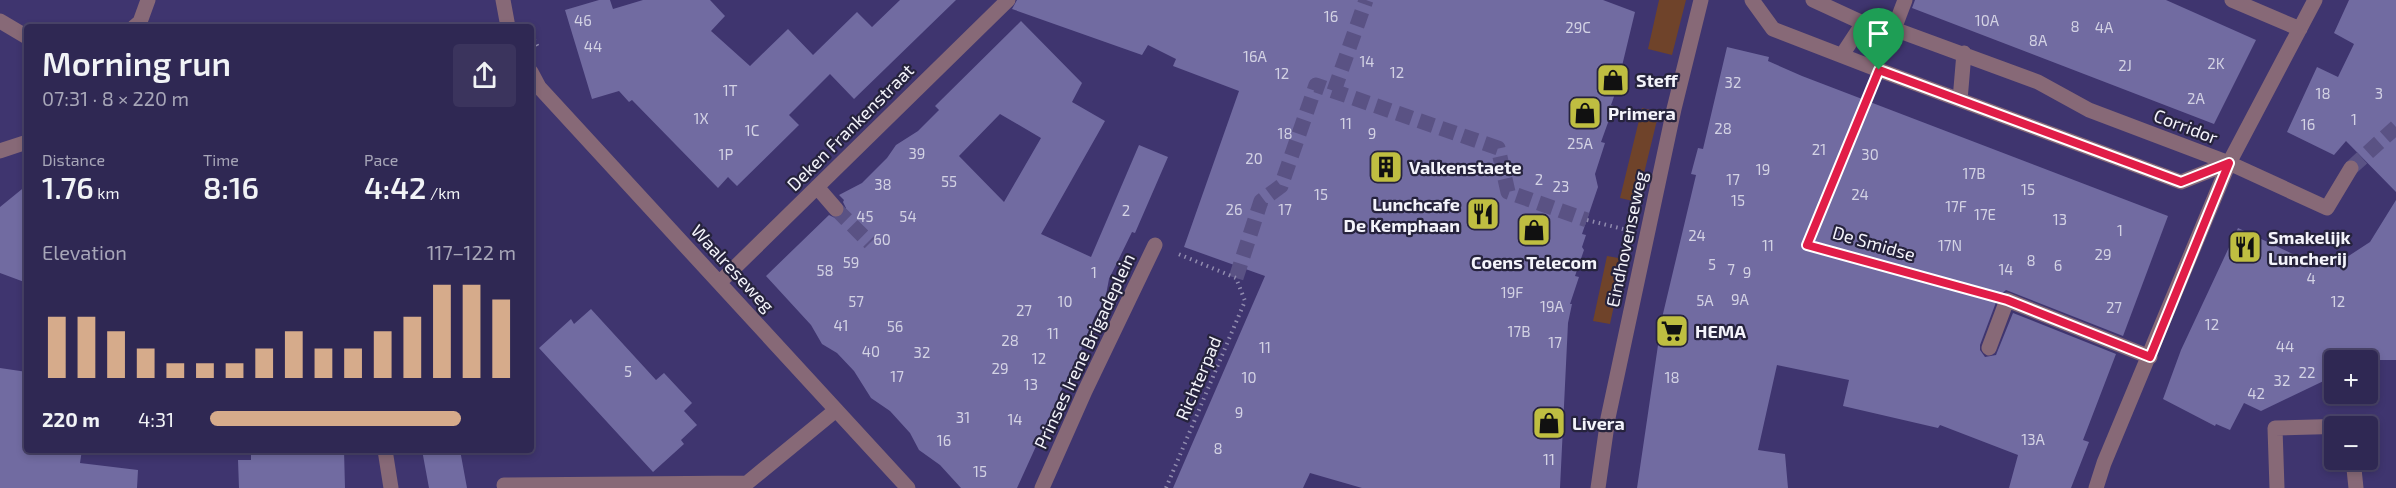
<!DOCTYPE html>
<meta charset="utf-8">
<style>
:root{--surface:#2f2853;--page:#3b345d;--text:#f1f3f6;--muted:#a7a6b8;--line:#4a446a;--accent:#d6ab8b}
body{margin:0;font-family:"Exo 2",sans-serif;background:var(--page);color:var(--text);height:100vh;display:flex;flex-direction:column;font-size:22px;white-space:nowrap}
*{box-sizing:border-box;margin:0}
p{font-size:20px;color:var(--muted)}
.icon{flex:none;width:33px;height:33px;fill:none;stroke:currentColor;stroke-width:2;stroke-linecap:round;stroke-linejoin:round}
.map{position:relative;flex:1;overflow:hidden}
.details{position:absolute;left:24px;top:24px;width:510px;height:429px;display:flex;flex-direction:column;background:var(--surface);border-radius:6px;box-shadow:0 3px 9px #0003,0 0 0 2px var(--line)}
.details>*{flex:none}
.tools{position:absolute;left:2324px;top:350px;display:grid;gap:12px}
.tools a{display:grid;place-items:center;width:54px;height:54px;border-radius:6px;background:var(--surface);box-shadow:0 3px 9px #0003,0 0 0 2px var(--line);font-size:30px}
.pin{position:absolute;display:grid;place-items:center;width:51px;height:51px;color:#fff;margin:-62px -26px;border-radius:50% 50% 50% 0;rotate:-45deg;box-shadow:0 0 6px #0007}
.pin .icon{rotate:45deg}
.round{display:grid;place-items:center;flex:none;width:63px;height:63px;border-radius:6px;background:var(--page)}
.head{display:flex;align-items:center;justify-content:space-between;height:102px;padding:0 18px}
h1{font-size:33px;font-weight:600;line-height:45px}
.metrics{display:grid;grid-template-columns:repeat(3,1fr);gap:9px;height:102px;padding:6px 18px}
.metrics div{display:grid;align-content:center}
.metrics b{font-size:30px;font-weight:600}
.metrics small{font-size:16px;font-weight:400}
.metrics p{font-size:16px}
.chart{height:168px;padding:12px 18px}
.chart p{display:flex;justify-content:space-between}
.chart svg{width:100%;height:108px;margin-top:6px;stroke:var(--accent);stroke-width:6}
ul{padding:0 18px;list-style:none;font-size:20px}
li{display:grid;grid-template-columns:96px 72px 1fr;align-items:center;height:45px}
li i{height:15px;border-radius:8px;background:var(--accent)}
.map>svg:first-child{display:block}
.green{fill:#6f432a}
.building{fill:#716ba1;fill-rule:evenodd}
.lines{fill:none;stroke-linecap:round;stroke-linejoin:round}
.minor-tunnel{stroke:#5a5284;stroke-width:15;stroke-dasharray:15 8;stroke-linecap:butt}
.path{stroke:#918caf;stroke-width:4;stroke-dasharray:1.5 4.5;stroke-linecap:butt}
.minor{stroke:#876977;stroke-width:15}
.route-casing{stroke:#fff;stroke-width:12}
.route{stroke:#e11d48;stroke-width:8}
.labels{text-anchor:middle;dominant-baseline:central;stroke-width:4.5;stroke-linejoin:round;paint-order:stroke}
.number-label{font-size:15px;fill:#d3d2e4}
.poi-label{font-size:18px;font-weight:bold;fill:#f4f4fb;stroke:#26233d;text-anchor:start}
.street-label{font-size:18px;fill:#f4f4fb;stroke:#26233d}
</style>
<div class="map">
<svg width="2396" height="488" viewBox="0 0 2396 488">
<rect width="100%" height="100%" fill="#3f356f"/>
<path class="green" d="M1659,0H1686L1672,55L1648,49Z
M1642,108L1659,112L1637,202L1620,198Z
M1607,256L1624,259L1610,324L1593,321Z"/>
<path class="building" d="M599,0H610L613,9L643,0H710L725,16L711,31L750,66L788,29L813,55L857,12L872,27L900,0H956L854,99L830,74L789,115L799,125L737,186L728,177L718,188L632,100L629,102L619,91L592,99L565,10Z
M1017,0H1603L1635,12L1616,91L1611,105L1614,106L1601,142L1605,143L1595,174L1598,187L1582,234L1586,235L1582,247L1584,250L1575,276L1579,277L1570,304H1572L1568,323L1560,488H1362L1310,473L1303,488H1173L1265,276L1184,247L1239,91L1173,66L1176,59L1148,45L1142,55L1012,9Z
M1915,0H2166L2256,40L2214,124L1912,8Z
M2349,0H2396V192L2346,141L2334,155L2287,132L2317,67L2338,77L2354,44L2334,33Z
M1021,21L1082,83L1072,102L1105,121L1041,234L1091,257L1139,145L1168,157L1135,233L1132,232L1109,279L1105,300L1095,316L1082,347L1076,372L1063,387L1017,488H961L940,465L919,450L910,433L890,411L871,398L854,371L837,353L822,344L811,325L766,276L829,215L837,219L843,216L846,208L843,202L844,200L839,195L862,183L887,158L896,145L918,131L939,110L935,106ZM1000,114L1041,138L1004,202L959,156Z
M1727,47L1769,57L1768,61L1802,76L2168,216L2123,336L2006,290L1998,297L1980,345V350L1985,357L1996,355L2013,313L2116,354L2083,440L2089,442L2071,488H2009L2018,455L1940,425L1938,428L1843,406L1849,380L1777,365L1758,450L1785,454L1788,488H1637L1662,318L1696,175L1691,174L1698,148L1703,149Z
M27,185V283L0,273V207Z
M2396,200V360H2334V376L2261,411L2244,403L2230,430L2216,424L2215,426L2163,399L2181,350L2238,228L2299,257L2320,262L2347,257L2370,242Z
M591,309L656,380L664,373L692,403L684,411L697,425L681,440L684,444L653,472L539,348L571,319L574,324Z
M0,368L27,372V450H82L80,463L138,470L137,488H0Z
M251,450H344L345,488H239L238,460H251Z
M422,450H460L467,488H429Z"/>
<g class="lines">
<path class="minor-tunnel" d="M1334,91L1366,0
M2351,168L2396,127
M836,209L870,243
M1236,278L1261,201L1281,186L1316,85L1498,148L1508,192L1587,220"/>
<path class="path" d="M531,34L539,49
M1870,94L1807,245L1983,294
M1587,220L1623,229
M1166,488L1245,301L1236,278L1176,253"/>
<path class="minor" d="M503,0L508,27
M1752,0L1773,29L1879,70L2181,182L2229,163
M1813,0L1863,23L1894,29L2038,82L2089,110L2229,163L2327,208L2351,168
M2232,0L2300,29
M0,21L27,37
M134,27L140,22L148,0
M1894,29L1905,0
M1842,55L1863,23
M531,72L539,87L908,488
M1960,100L1964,53
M0,151L27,142
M817,187L836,209
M720,282L1008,0
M1989,348L2007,300L2150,357
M385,450L391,488
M2353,459L2356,488
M504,485L747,483L836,410
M1042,488L1085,391L1155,245
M1598,488L1608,418L1674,109L1701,0
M2096,488L2104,463L2229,163L2315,0
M2277,488L2275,428L2350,426"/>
</g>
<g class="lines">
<g class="route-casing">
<path id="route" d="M1879,70L2181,182L2229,163L2150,357L2007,300L1807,245Z"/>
</g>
<use href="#route" class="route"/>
</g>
<defs>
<g id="shop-square" transform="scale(1.725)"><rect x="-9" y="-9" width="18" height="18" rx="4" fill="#bfbe41" stroke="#26233d"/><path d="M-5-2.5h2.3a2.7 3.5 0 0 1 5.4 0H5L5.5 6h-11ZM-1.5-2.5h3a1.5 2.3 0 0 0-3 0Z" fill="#111"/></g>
<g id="building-square" transform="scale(1.725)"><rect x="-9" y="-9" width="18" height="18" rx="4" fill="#bfbe41" stroke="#26233d"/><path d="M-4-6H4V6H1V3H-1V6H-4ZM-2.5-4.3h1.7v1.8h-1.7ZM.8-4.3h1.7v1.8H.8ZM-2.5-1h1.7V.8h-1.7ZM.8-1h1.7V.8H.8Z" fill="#111"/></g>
<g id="restaurant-square" transform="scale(1.725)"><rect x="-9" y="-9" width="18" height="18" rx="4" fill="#bfbe41" stroke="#26233d"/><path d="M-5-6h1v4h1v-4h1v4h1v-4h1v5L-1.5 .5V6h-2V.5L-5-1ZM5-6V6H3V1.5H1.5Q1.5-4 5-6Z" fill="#111"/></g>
<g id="supermarket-square" transform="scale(1.725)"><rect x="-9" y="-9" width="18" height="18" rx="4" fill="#bfbe41" stroke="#26233d"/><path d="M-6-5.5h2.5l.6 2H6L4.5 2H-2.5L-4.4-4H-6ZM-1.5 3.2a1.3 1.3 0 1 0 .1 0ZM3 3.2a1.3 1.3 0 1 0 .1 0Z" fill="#111"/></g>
</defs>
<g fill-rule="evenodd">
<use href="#shop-square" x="1613" y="80"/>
<use href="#shop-square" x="1585" y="113"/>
<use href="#building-square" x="1386" y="167"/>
<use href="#restaurant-square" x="1483" y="214"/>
<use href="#shop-square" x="1534" y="230"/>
<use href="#restaurant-square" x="2245" y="247"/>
<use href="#supermarket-square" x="1672" y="331"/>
<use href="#shop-square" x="1549" y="423"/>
</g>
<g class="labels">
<g class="number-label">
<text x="1331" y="16">16</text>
<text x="583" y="20">46</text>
<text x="1987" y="20">10A</text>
<text x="2075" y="26">8</text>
<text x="1578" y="27">29C</text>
<text x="2104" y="27">4A</text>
<text x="2038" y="40">8A</text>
<text x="593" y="46">44</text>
<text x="1255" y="56">16A</text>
<text x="1367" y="61">14</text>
<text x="2216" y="63">2K</text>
<text x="2125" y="65">2J</text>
<text x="1397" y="72">12</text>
<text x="1282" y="73">12</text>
<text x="1733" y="82">32</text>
<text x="730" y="90">1T</text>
<text x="2323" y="93">18</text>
<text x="2379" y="93">3</text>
<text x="2196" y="98">2A</text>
<text x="701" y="118">1X</text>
<text x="2354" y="119">1</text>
<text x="1346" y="123">11</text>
<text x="2308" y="124">16</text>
<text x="1723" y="128">28</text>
<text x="752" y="130">1C</text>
<text x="1285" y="133">18</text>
<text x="1372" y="133">9</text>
<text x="1580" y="143">25A</text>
<text x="1819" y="149">21</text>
<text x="917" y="153">39</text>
<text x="726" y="154">1P</text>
<text x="1870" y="154">30</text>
<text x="1254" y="158">20</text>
<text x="1763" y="169">19</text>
<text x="1974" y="173">17B</text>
<text x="1539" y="179">2</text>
<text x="1733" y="179">17</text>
<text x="949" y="181">55</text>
<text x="883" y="184">38</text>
<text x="1561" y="186">23</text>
<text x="2028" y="189">15</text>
<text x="1321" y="194">15</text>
<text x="1860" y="194">24</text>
<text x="1738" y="200">15</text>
<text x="1956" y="206">17F</text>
<text x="1234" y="209">26</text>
<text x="1285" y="209">17</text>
<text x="1126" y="210">2</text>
<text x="1985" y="214">17E</text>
<text x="865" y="216">45</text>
<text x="908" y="216">54</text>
<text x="2060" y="219">13</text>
<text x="2120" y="230">1</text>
<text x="1697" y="235">24</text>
<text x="882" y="239">60</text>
<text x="1768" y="245">11</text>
<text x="1950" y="245">17N</text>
<text x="2103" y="254">29</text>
<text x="2031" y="260">8</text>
<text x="851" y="262">59</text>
<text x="1712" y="264">5</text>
<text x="2058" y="265">6</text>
<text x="1731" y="269">7</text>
<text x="2006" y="269">14</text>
<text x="825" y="270">58</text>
<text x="1094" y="272">1</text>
<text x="1747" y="272">9</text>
<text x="2311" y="278">4</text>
<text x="1512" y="292">19F</text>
<text x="1740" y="299">9A</text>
<text x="1705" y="300">5A</text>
<text x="856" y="301">57</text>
<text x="1065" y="301">10</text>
<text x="2338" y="301">12</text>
<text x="1552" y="306">19A</text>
<text x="2114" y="307">27</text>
<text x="1024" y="310">27</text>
<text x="2212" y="324">12</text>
<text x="841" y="325">41</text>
<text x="895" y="326">56</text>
<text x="1519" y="331">17B</text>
<text x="1053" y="333">11</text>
<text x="1010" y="340">28</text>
<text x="1555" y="342">17</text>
<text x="2285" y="346">44</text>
<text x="1265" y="347">11</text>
<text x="871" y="351">40</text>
<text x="922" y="352">32</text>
<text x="1039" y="358">12</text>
<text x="1000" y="368">29</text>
<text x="628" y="371">5</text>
<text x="2307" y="372">22</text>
<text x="897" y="376">17</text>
<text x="1249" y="377">10</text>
<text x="1672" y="377">18</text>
<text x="2282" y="380">32</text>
<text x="1031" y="384">13</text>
<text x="2256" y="393">42</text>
<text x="1239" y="412">9</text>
<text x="963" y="417">31</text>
<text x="1015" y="419">14</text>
<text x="2033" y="439">13A</text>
<text x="944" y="440">16</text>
<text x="1218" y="448">8</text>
<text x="1549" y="459">11</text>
<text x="980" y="471">15</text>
</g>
<g class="poi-label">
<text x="1636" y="80">Steff</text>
<text x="1608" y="113">Primera</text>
<text x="1409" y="167">Valkenstaete</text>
<text x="1460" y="204" text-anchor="end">Lunchcafe<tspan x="1460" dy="21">De Kemphaan</tspan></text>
<text x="2268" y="237">Smakelijk<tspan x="2268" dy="21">Luncherij</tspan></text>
<text x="1534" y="262" text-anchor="middle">Coens Telecom</text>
<text x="1695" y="331">HEMA</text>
<text x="1572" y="423">Livera</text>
</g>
<g class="street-label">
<text transform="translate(2186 126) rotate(21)">Corridor</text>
<text transform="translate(850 127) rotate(-45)">Deken Frankenstraat</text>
<text transform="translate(1626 239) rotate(-78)">Eindhovenseweg</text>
<text transform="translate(1874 243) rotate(16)">De Smidse</text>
<text transform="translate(733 268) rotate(47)">Waalreseweg</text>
<text transform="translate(1084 351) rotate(-65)">Prinses Irene Brigadeplein</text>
<text transform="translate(1198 378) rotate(-67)">Richterpad</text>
</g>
</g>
</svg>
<div class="tools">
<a>+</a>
<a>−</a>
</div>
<div class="pin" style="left:1879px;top:70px;background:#1e9e55"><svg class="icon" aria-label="arrive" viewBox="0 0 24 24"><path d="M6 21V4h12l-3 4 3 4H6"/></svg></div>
<section class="details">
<div class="head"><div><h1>Morning run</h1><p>07:31 · 8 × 220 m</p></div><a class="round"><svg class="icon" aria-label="share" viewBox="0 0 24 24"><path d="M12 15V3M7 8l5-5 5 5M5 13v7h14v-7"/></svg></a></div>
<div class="metrics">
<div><p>Distance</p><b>1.76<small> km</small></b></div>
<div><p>Time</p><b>8:16</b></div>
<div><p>Pace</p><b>4:42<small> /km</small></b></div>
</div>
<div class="chart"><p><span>Elevation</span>117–122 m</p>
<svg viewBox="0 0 160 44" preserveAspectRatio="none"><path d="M5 44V19M15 44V19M25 44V25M35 44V32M45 44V38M55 44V38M65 44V38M75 44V32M85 44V25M95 44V32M105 44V32M115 44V25M125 44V19M135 44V6M145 44V6M155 44V12"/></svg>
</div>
<ul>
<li><b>220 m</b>4:31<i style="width:82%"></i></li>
</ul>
</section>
</div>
